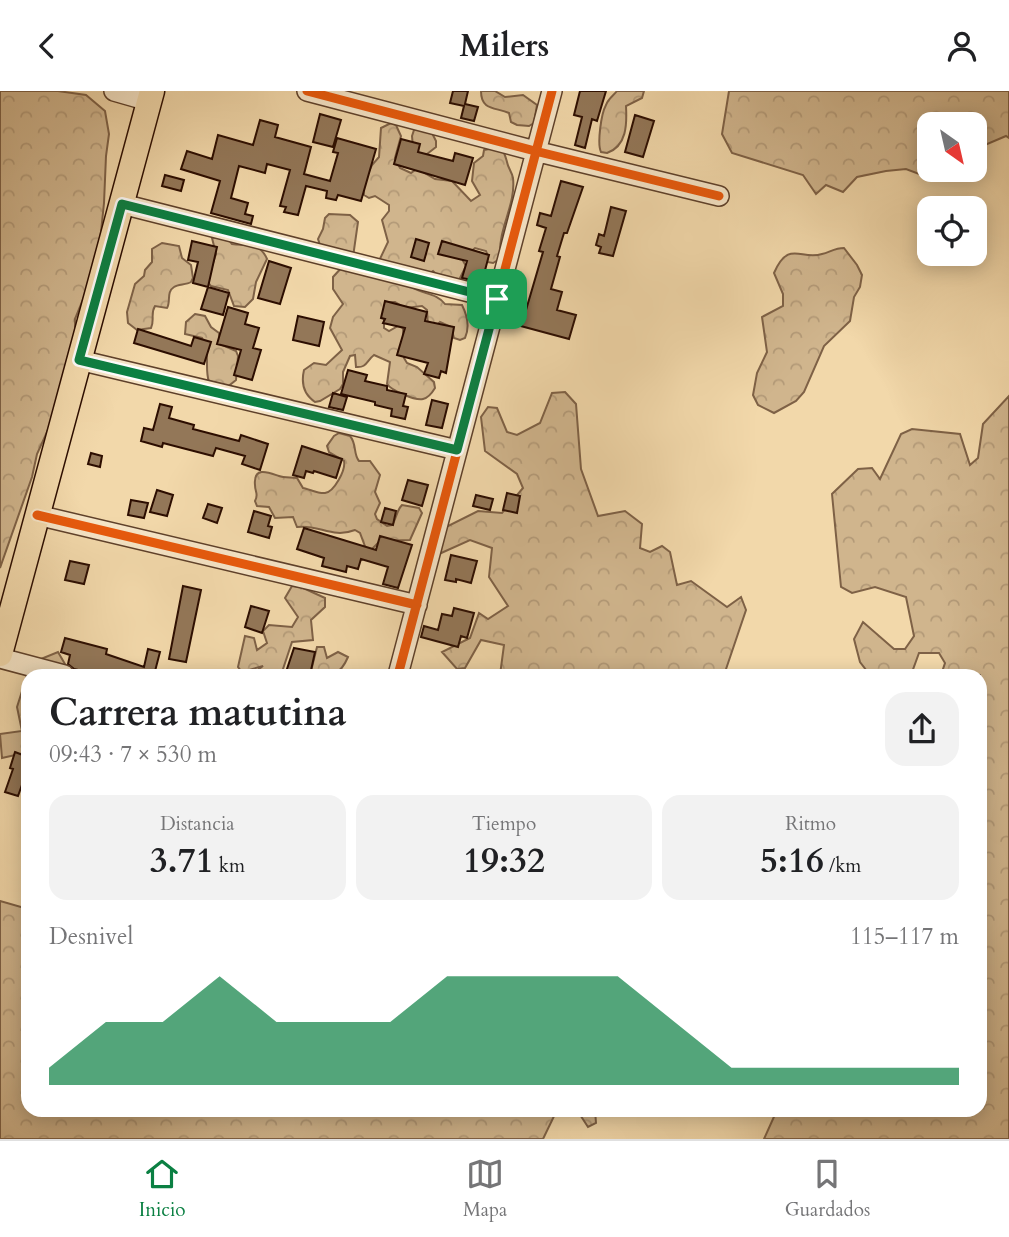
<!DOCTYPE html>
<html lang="es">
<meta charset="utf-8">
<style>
:root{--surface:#fff;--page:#f2f2f2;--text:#202124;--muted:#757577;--line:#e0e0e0;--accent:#0b8043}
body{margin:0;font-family:Cardo,serif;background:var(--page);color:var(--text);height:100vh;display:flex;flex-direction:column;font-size:26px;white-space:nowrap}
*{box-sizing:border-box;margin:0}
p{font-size:23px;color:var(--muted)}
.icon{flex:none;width:38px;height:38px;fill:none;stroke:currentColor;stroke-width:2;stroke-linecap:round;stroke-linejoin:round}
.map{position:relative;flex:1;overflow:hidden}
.drawer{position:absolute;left:21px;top:578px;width:966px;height:448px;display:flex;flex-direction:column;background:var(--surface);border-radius:21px;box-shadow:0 4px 18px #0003}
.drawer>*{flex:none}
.needle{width:46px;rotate:146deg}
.tools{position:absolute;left:917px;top:21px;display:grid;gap:14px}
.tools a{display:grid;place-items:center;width:70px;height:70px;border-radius:14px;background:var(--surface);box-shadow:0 4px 18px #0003;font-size:35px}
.pin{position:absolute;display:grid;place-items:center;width:60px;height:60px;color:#fff;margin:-30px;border-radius:14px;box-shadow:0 4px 10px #0006}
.round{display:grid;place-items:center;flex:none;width:74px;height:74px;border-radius:21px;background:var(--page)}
.overview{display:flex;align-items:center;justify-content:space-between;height:119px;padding:0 28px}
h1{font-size:38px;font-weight:700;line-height:52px}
.stats{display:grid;grid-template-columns:repeat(3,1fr);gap:10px;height:119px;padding:7px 28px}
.stats div{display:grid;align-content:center;border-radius:18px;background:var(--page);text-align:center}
.stats b{font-size:35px;font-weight:700}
.stats small{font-size:19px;font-weight:400}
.stats p{font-size:19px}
.chart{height:196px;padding:14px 28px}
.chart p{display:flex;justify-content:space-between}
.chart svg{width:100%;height:126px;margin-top:7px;fill:var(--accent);opacity:.7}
header{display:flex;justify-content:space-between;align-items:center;height:91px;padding:0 28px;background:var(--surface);font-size:32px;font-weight:700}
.tab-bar{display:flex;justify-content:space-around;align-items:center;height:98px;border-top:2px solid var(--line);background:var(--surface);font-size:19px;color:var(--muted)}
.tab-bar a{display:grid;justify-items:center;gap:4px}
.tab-bar .on{color:var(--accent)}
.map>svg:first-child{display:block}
.forest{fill:url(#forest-crowns);stroke:#7e6146;stroke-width:2}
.building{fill:#937758;stroke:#2c0d00;stroke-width:2}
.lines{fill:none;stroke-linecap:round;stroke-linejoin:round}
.minor-casing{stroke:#5e402a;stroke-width:22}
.major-casing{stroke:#2c0d00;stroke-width:27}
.minor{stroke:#f7e6c8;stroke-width:19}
.major{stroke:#f2d8aa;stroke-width:24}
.cycleway-casing{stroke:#f7e6c8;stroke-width:13}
.cycleway{stroke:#e8590c;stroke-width:9}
.route-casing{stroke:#fff;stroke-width:14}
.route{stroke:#0b8043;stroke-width:9}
</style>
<header><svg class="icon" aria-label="back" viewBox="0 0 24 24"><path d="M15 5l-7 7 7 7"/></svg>Milers<svg class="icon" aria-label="person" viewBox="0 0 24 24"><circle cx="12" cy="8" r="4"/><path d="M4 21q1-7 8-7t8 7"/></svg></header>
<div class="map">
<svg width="1009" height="1048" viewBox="0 0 1009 1048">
<defs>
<pattern id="forest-crowns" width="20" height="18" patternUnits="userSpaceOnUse" patternTransform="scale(1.75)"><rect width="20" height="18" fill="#d0b58d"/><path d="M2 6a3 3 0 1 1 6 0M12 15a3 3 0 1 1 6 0" fill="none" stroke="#b39a78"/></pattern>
</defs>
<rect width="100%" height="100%" fill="#f2d8aa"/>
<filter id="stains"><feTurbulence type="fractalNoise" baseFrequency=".00286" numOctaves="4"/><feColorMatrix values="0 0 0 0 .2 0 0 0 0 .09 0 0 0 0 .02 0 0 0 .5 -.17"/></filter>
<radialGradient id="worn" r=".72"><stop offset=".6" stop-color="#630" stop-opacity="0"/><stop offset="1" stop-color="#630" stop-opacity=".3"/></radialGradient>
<path class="forest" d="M0,0H58L86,4L105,20L109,43L106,65L104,112L99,160L93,184L75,228V251L57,319L37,363L32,386L0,477Z
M481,0H495L505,6L523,4L537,14L534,32L529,35L517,34L511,31L509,22C496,16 481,20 481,0Z
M617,0H644L642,7L626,15C627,33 627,55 607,62L601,61C597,53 601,23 606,14C608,8 613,5 617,0Z
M729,0H1009V47L1006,45L978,57L975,56V33H929V79H953L951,85L935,89L906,78L886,80L857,86L843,101L826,94L816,103L803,84L732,62L722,43Z
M391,32L396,34L401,45L395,67L400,77L411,82L415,79L412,45L414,39L419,37L431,40L436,50V56L427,63L423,81L435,88L452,90L471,110L480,104L472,90L474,72L483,65L484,59L500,56C505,63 505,64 507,71C508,77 512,81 513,87C516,113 499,136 500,163L498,169L493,172L487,171L488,165L486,160L475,157L465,165L463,170L466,175L458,191L437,184L433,180L410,195C422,204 436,201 445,213L462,214C467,224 470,236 465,247L460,249L454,247L451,236L440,231L436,235L428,236L427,219L422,215L405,217L395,211H388L384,215V237L389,240L398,235L403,237L404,267L407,272L417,276L434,291L435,297C432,302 428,307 423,308C415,310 391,299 387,293L390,271L374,264C366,270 367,277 356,276L355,264L350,265L343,281V293L340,298L320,310L315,311C303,303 301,292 304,279L314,272L326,274L342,259L330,237L333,226L343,213L333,198V186L344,174L320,154L318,148L323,138L325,127L329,123L350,124L358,131L353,166L378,172L388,151L382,129L389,120V114L375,105L369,107L364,104L363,93L372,74L379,66L381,37Z
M217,146L228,148L232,153C247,155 260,151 267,168L256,191L253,208L245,216L234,215L228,199L211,195L207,190L216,163L212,147Z
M162,152L179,155L182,167L191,174L193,187L191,191C186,194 178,193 174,196C166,201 171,211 167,217L155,215C150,223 155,229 151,237L137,239L128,232L127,221L135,193L144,185L145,179L152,171V158Z
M844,157L857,174L862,184L860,196L854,206L850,230L824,255L804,301L796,310L774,322L758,314L753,304L757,282L767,261L762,226L783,215V203L774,182C789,148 801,170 822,163C830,161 835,157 844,157Z
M195,223L205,225L211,236L219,242L220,253L236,260L238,265L236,289L226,297L209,291C204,276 211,261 202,247L185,243L186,231Z
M565,301L576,313L581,378L598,425L625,420L642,433L640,457L650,461L662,455L670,461L677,494L691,490L727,516L741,506L746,519L724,584H500L504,554L481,549L465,577L457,578L442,561L470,547L479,522L488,528L508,515L489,486L492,457L470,449L439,463L434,442L478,420L502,422L523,397L517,383L485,360L481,326L488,316L497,317L507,341L517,344L540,332L552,302Z
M1009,305V1048H764L777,1019L980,1018V584H941L945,572L939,562H919L911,584H870L860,571L854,548L863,531L894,558H905L914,545L906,506L875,496L852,502L841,496L832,403L858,378L872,377L880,388L901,343L912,338L960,343L970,374L978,367L983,333Z
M339,342L350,345C357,353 353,363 359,370H370L380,384L375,401L380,412L375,423L377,428L387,435L392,434C397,427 396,420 402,414L419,417L422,422L410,449L380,450L372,458H366L360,442L355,439C332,448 319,433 297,436L293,426L275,427L269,416L257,415L255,410C259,403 255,402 255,394C253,374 270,382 279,385C284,387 292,386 297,387L303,397C309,398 319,403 325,402C334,401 346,379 344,370L329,361L327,355L334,345Z
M292,495L301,496L325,507V516L311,529L313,549L292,551L281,584H251L263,575L242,581L238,576L245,545L254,547L257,559L267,552L263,540L269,534L292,536L298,526L285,507Z
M317,556H324L327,567L338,561L348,566C339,587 330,585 310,584Z
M58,561L69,580L81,579L82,584H28V664L24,662L2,667L0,643L22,640L17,616L31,572Z
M0,810L28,818V1018L557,1019L543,1048H0Z
M577,1019H595L596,1032L588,1036Z"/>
<path class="building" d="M453,0H468L465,13L478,16L474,30L461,27L464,15L450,12Z
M580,0H606L597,30L592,28L585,57L575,54L582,26L574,24Z
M320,23L341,29L333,56L313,51Z
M635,24L654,30L643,66L625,61Z
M260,29L278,34L275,46L311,56L304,83L330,90L338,62L333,61L337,47L376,58L361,110L338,104L336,109L326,107L327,100L306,95L298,124L284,121L286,116L280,115L290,79L267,73L265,82L239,75L231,107L248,112L245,123L253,125L251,133L211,122L220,90L181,78L187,60L212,68L218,44L253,54Z
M401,48L420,53L418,61L453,70L455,62L473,67L465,94L394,73Z
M165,84L184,89L181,100L162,95Z
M561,90L583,96L567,142H564L557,165L560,166L551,198L562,201L557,219L576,224L569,248L517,234L522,218L526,219L543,161L539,160L546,137L537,134L540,122L551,125Z
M611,116L626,120L613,165L599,162L601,156L596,154L599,143L604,145Z
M416,148L429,152L424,170L411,166Z
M192,150L217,156L208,196L193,192L198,171L188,169Z
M442,150L489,164L482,191L462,187L467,170L438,163Z
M269,170L291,177L280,213L258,207Z
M208,196L229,202L223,224L201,218Z
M385,210L427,221L425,230L454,236L446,282L441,280L439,287L424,283L428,272L397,264L405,237L383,232L385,228L381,227Z
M228,216L248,222L245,233L259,237L253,257L261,259L252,289L234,284L241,259L217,253Z
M298,225L324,231L319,255L293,249Z
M138,238L191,255L194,246L211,251L204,273L134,252Z
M348,279L367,284L365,290L387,295V299L406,303L403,315L408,316L405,328L391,325L392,318L375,314V311L341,303Z
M333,302L347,306L343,319L329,316Z
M432,309L448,313L442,337L426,334Z
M160,313L172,316L169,327L194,334L193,338L239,350L241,344L268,353L260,379L242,373L245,365L216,357L213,365L163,352L162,356L141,350L144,337L153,339Z
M302,355L342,368L336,387L314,380L313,382L306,380L304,387L293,384Z
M91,362L102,365L100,376L88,373Z
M408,389L428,394L422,415L402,409Z
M157,399L173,404L167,425L150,421Z
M507,402L520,405L517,422L503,419Z
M476,404L493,408L490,419L473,415Z
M131,409L148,412L144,427L128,424Z
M208,413L222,417L217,432L203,427Z
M385,417L396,420L393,434L381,431Z
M254,420L271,425L268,435L272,436L269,447L248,441Z
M304,437L376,459L380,445L412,454L398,497L383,493L388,476L361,468L358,478L347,475L346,481L322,475L324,467L297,458Z
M451,464L477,470L471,492L456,488V491L445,489Z
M70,470L89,474L84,493L65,489Z
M183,495L201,499L186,571L169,568Z
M251,515L269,520L262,542L245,536Z
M454,517L474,522L467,547L461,545L458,556L421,546L424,535L438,539L442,523L452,525Z
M65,547L107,558L106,563L144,576L148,558L160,561L154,584H141L125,580L123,584L100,582L99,584L74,578L68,573L70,564L61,561Z
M294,557L315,561L310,584H285Z
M15,661L28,666V677L18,705L5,701L13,678L10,677Z"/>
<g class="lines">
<g class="minor-casing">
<path id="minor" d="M114,0L149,10
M307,0L535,60L719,105
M122,113L497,208
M79,269L457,359
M37,424L417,514
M0,567L64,584
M398,584L552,0"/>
</g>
<g class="major-casing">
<path id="major" d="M0,563L152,0"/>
</g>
<use href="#minor" class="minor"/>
<use href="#major" class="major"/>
<g class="cycleway-casing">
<path id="cycleway" d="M307,0L535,60L719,105
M37,424L417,514
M398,584L552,0"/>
</g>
<use href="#cycleway" class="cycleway"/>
</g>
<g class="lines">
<g class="route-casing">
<path id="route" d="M122,113L497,208L457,359L79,269Z"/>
</g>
<use href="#route" class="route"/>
</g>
<rect width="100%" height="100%" filter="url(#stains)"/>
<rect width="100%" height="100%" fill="url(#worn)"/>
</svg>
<div class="tools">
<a><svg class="needle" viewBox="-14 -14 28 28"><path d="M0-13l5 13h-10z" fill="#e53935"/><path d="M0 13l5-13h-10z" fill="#757577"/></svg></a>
<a><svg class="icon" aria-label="locate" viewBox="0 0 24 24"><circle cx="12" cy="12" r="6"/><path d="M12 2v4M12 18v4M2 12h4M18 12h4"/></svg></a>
</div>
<div class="pin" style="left:497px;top:208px;background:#1e9e55"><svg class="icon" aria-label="arrive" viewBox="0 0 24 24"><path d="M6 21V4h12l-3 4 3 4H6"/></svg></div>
<section class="drawer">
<div class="overview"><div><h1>Carrera matutina</h1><p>09:43 · 7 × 530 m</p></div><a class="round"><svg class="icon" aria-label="share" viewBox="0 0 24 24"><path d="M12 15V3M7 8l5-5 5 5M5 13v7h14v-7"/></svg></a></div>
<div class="stats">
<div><p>Distancia</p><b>3.71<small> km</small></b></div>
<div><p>Tiempo</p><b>19:32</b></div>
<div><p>Ritmo</p><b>5:16<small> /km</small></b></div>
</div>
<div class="chart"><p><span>Desnivel</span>115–117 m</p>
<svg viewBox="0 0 160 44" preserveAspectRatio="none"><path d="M0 44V38L10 22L20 22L30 6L40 22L50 22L60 22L70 6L80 6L90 6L100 6L110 22L120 38L130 38L140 38L150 38L160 38V44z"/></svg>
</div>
</section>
</div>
<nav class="tab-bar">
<a class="on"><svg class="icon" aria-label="home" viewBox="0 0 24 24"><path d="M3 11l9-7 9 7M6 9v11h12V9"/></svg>Inicio</a>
<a><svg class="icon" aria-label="map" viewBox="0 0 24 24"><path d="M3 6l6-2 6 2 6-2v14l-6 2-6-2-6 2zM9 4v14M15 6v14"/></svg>Mapa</a>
<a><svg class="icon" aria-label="saved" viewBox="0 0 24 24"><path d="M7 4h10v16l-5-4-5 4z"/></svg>Guardados</a>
</nav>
